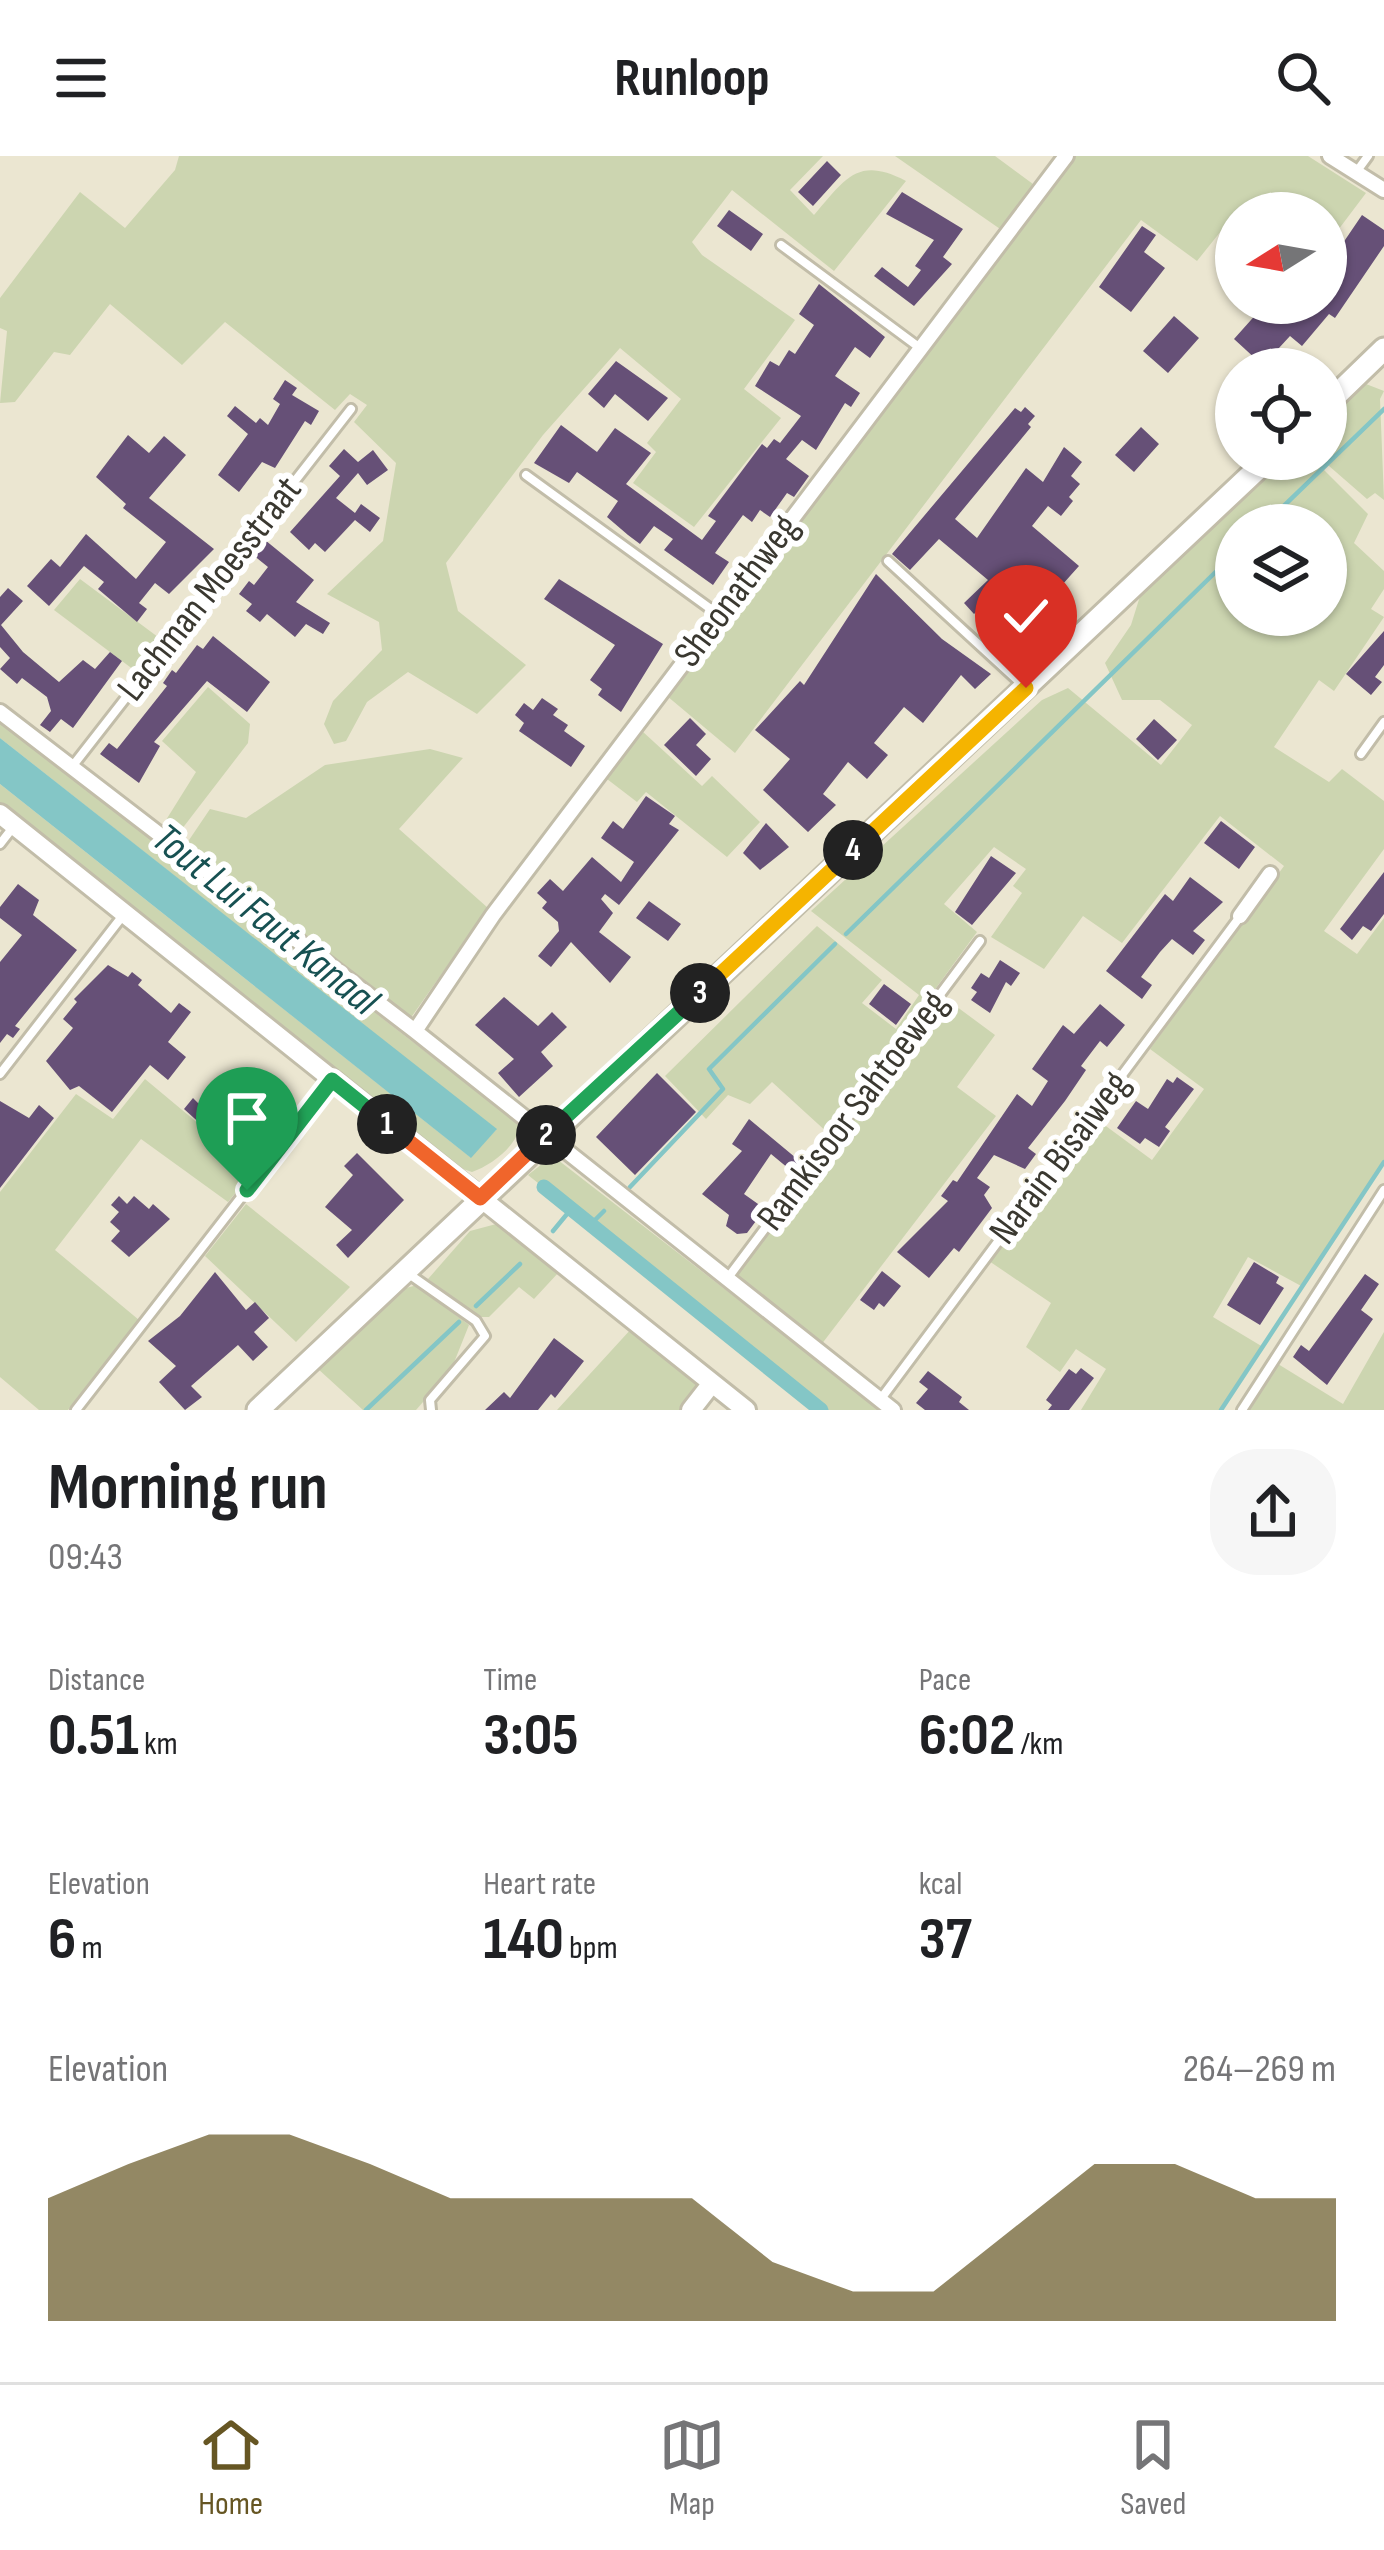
<!DOCTYPE html>
<meta charset="utf-8">
<style>
:root{--surface:#fff;--page:#f6f6f6;--text:#202124;--muted:#757577;--line:#e0e0e0;--accent:#665623}
body{margin:0;font-family:"Sofia Sans Condensed",sans-serif;background:var(--page);color:var(--text);height:100vh;display:flex;flex-direction:column;font-size:45px;white-space:nowrap}
*{box-sizing:border-box;margin:0}
p{font-size:39px;color:var(--muted)}
.icon{flex:none;width:66px;height:66px;fill:none;stroke:currentColor;stroke-width:2;stroke-linecap:round;stroke-linejoin:round}
.map{position:relative;height:1254px;overflow:hidden}
.details{display:flex;flex-direction:column;background:var(--surface);flex:1}
.details>*{flex:none}
.needle{width:78px;rotate:259deg}
.buttons{position:absolute;left:1215px;top:36px;display:grid;gap:24px}
.buttons a{display:grid;place-items:center;width:132px;height:132px;border-radius:50%;background:var(--surface);box-shadow:0 3px 9px #0004;font-size:60px}
.pin{position:absolute;display:grid;place-items:center;width:102px;height:102px;color:#fff;margin:-123px -51px;border-radius:50% 50% 50% 0;rotate:-45deg;box-shadow:0 0 12px #0007}
.pin .icon{rotate:45deg}
.km{position:absolute;width:60px;height:60px;margin:-30px;border-radius:50%;background:#222;color:#fff;font-size:33px;line-height:60px;text-align:center}
.round{display:grid;place-items:center;flex:none;width:126px;height:126px;border-radius:48px;background:var(--page)}
.summary{display:flex;align-items:center;justify-content:space-between;height:204px;padding:0 48px}
h1{font-size:66px;font-weight:700;line-height:90px}
.stats{display:grid;grid-template-columns:repeat(3,1fr);gap:18px;height:204px;padding:12px 48px}
.stats div{display:grid;align-content:center}
.stats b{font-size:60px;font-weight:700}
.stats small{font-size:33px;font-weight:400}
.stats p{font-size:33px}
.chart{height:336px;padding:24px 48px}
.chart p{display:flex;justify-content:space-between}
.chart svg{width:100%;height:216px;margin-top:12px;fill:var(--accent);opacity:.7}
header{display:flex;justify-content:space-between;align-items:center;height:156px;padding:0 48px;background:var(--surface);font-size:54px;font-weight:700}
.menu{display:flex;justify-content:space-around;align-items:center;height:168px;border-top:3px solid var(--line);background:var(--surface);font-size:33px;color:var(--muted)}
.menu a{display:grid;justify-items:center;gap:6px}
.menu .current{color:var(--accent)}
.map>svg:first-child{display:block}
.green{fill:#ccd5b0;fill-rule:evenodd}
.water{fill:#84c6c6}
.lines{fill:none;stroke-linecap:round;stroke-linejoin:round}
.stream{stroke:#84c6c6;stroke-width:4.5}
.canal{stroke:#84c6c6;stroke-width:15}
.building{fill:#665077}
.lane-casing{stroke:#c2bda9;stroke-width:14}
.street-casing{stroke:#c2bda9;stroke-width:20}
.secondary-casing{stroke:#c2bda9;stroke-width:24}
.primary-casing{stroke:#c2bda9;stroke-width:27}
.lane{stroke:#fff;stroke-width:8}
.street{stroke:#fff;stroke-width:14}
.secondary{stroke:#fff;stroke-width:18}
.primary{stroke:#fff;stroke-width:21}
.split-1-casing{stroke:#fff;stroke-width:24}
.split-2-casing{stroke:#fff;stroke-width:24}
.split-3-casing{stroke:#fff;stroke-width:24}
.split-4-casing{stroke:#fff;stroke-width:24}
.split-5-casing{stroke:#fff;stroke-width:24}
.split-1{stroke:#22a559;stroke-width:15}
.split-2{stroke:#f0652b;stroke-width:15}
.split-3{stroke:#22a559;stroke-width:15}
.split-4{stroke:#f5b400;stroke-width:15}
.split-5{stroke:#f5b400;stroke-width:15}
.labels{text-anchor:middle;dominant-baseline:central;stroke-width:12;stroke-linejoin:round;paint-order:stroke}
.street-label{font-size:39px;fill:#3a3830;stroke:#fff}
.water-label{font-size:42px;font-style:italic;fill:#175152;stroke:#fff}
</style>
<header><svg class="icon" aria-label="menu" viewBox="0 0 24 24"><path d="M4 6h16M4 12h16M4 18h16"/></svg>Runloop<svg class="icon" aria-label="search" viewBox="0 0 24 24"><circle cx="10" cy="10" r="6"/><path d="M15 15l6 6"/></svg></header>
<div class="map">
<svg width="1384" height="1254" viewBox="0 0 1384 1254">
<rect width="100%" height="100%" fill="#ebe6d1"/>
<path class="green" d="M179,0H823L790,34L814,59C846,22 858,0 906,25L834,115L732,34L692,86L702,99L795,164L744,233L781,262L694,371L633,327L656,296L647,287L681,243L620,192L543,279L446,407L458,455L526,509L477,558L408,516L367,546L346,585L334,588L324,568L333,545L382,494L379,466L327,438L383,385L396,307L354,266L367,249L350,238L335,254L225,166L182,209L110,148L70,199L54,196L15,246L0,247L7,175L0,172V142L80,36L125,72L175,14Z
M895,0H995L1037,31L1003,75Z
M1075,0H1308L1366,37L1326,90V57H1236V78L1225,70L1197,105L1141,64L735,597L667,540Z
M1366,228L1384,235L1380,243L1384,344L1375,337L1367,343L1321,303H1326V263Z
M1281,303H1313L1368,358L1354,387L1384,415V433L1371,453L1384,461L1334,535L1319,524L1274,591L1329,626L1342,613L1384,645V693L1324,775L1357,798L1384,762V1006L1303,1131L1248,1101L1213,1161L1263,1191L1221,1254H1081L1106,1213L1076,1193L1060,1216L1026,1191L1051,1147L989,1105L1095,962L1152,1004L1204,933L1150,893L1284,710L1220,660L1122,787L1083,760L1044,813L991,781L1022,737L1013,730L1026,713L994,691L944,748L977,776L829,978L772,926L750,948L728,939L706,963L665,920L817,770L882,824L862,847L896,873L919,839L811,755L1042,544L1068,532L1161,609L1192,569L1160,544H1122L1105,507L1131,469L1141,437ZM1236,369H1326V459H1236Z
M80,423L162,484L138,517L54,454Z
M208,531L250,568L248,587L175,682L161,672L196,616L162,585Z
M0,566L520,969C517,990 492,1009 472,1016L451,1009L0,648V628L470,1001L496,974L0,582Z
M642,575L702,630L712,620L760,666L727,701L646,636L637,646L607,623Z
M430,593L463,602L399,673L488,752L410,863L185,690L210,653L246,662L325,609Z
M945,842L995,879L957,931L996,960L821,1189L734,1123Z
M145,923L254,1014L228,1046L141,983L55,1094L139,1164L68,1254H39L0,1221V1036L76,938L113,963Z
M547,1004H558L881,1254H821L528,1019Z
M246,1048L350,1131L296,1186L205,1100Z
M500,1067L559,1116L534,1143L519,1131L489,1161H479L428,1123L470,1075Z
M417,1129L469,1169L451,1214L416,1254H363L317,1212L392,1136Z
M632,1172L698,1229L682,1254H557Z
M1384,1176V1254H1249L1278,1208L1343,1248Z"/>
<path class="water" d="M0,582L497,973L471,1002L0,628Z"/>
<g class="lines">
<path class="stream" d="M1264,369L1384,253
M846,778L1236,396
M630,1031L723,933L709,913L835,788
M592,1067L604,1055
M553,1075L572,1052
M476,1150L520,1108
M366,1254L459,1166
M1221,1254L1384,1006"/>
<path class="canal" d="M544,1031L821,1254"/>
</g>
<path class="building" d="M827,5L841,19L813,50L798,36Z
M902,36L963,73L943,101L952,108L914,150L874,120L882,111L908,131L921,114L915,110L934,84L886,58Z
M729,54L763,78L751,95L717,70Z
M1362,59L1384,74V90L1335,162L1329,158L1302,190L1290,180L1268,204L1263,200L1258,205L1234,183L1259,155L1250,147H1326V112Z
M1142,70L1156,79L1144,96L1165,112L1131,156L1099,131Z
M819,128L885,181L870,202L855,191L835,220L860,237L851,251L845,247L816,294L802,284L786,303L809,320L794,341L787,337L770,361L760,354L752,366L743,359L715,397L729,406L713,429L664,394L673,383L654,370L640,388L628,379L607,361L618,345L577,316L569,327L534,307L561,269L597,296L615,272L651,297L626,328L702,384L716,365L708,360L762,288L767,292L774,283L780,287L801,260L755,230L770,205L779,210L789,194L795,198L814,169L799,158Z
M1174,160L1199,182L1168,217L1143,195Z
M616,205L668,242L648,265L615,238L604,252L588,238Z
M285,224L297,232L292,239L319,255L311,269L305,265L275,312L262,306L239,336L218,319L248,278L227,260L235,250L256,267L260,262L268,269L280,248L273,243Z
M1025,251L1035,260L1028,268L1031,271L955,363L977,382L1026,312L1043,326L1064,291L1082,306L1071,320L1080,328L1069,341L1073,345L1061,360L1048,350L1032,370L1079,410L1036,458L1014,436L993,454L986,446L974,458L964,447L988,424L939,383L910,414L892,398L1015,252L1021,256Z
M1141,271L1159,288L1134,316L1115,299Z
M128,279L149,297L164,280L186,299L149,342L214,393L169,438L155,427L139,447L147,453L137,466L98,433L104,426L84,410L49,450L27,430L51,403L60,411L86,378L136,423L166,386L123,352L126,348L96,321Z
M344,293L358,306L373,294L388,314L367,329L358,317L336,342L355,357L361,348L380,362L370,376L355,364L325,396L315,387L309,394L290,376L340,320L329,310Z
M265,384L314,424L296,446L330,467L323,478L306,468L295,481L267,458L260,466L246,455L252,448L239,438L249,425L254,429L268,411L253,399Z
M876,418L942,483L991,518L975,533L961,519L923,567L904,551L874,587L888,599L867,623L848,606L823,638L836,649L808,676L763,634L790,603L755,574L800,525L804,529Z
M559,423L663,488L621,556L598,539L602,533L590,524L615,489L544,443Z
M8,432L23,445L1,469L23,496L59,526L83,504L95,513L110,496L122,505L73,572L61,563L50,576L40,569L51,555L47,541L22,522L17,528L0,513L10,502L0,491V441Z
M1384,475V509L1375,521L1382,526L1371,539L1346,518Z
M213,480L270,526L247,556L207,525L154,586L160,590L139,627L100,598L109,587L117,593L167,530L163,527L172,514L176,517L197,489L203,493Z
M542,542L558,553L553,559L568,569L564,575L585,590L571,611L519,575L524,567L515,559L524,547L533,554Z
M690,562L706,578L696,589L711,603L696,620L664,589Z
M1154,563L1177,584L1158,604L1136,583Z
M646,640L675,660L669,668L679,674L619,749L605,738L601,743L613,757L599,776L631,801L610,827L571,786L551,811L538,800L559,775L558,766L542,752L547,746L537,737L550,723L563,735L592,701L621,726L634,706L601,682L613,665L623,673Z
M1221,665L1255,691L1239,713L1204,687Z
M766,667L789,691L760,714L743,697Z
M991,700L1016,717L972,769L955,756Z
M1384,716V758L1371,775L1363,770L1352,784L1340,773Z
M1190,721L1223,746L1193,775L1205,784L1193,799L1172,783L1160,796L1141,821L1152,829L1142,843L1106,815L1165,738L1173,745Z
M18,728L39,744L33,759L77,794L15,870L20,873L13,882L7,878L0,887V806L22,779L0,762V751Z
M649,745L681,768L668,785L636,762Z
M1000,804L1020,817L1011,830L1006,826L990,857L971,844L977,836L971,832L981,817L989,822Z
M108,809L128,821L132,816L142,824L138,829L171,857L179,847L191,856L168,886L186,901L168,924L150,909L112,956L79,930L70,934L46,905L73,872L63,863L77,846L74,843Z
M884,828L911,848L896,869L869,848Z
M504,841L538,870L552,856L567,871L541,896L553,910L519,941L498,917L514,903L475,869Z
M1100,848L1125,869L1107,891L1100,885L1081,910L1086,914L1065,945L1028,992L1036,998L1025,1013L994,999L977,1022L990,1031L984,1039L992,1052L959,1096L954,1092L929,1122L897,1096L948,1045L941,1040L953,1024L957,1026L1017,938L1032,950L1048,925L1032,913L1063,869L1074,878Z
M657,917L696,956L635,1019L596,981Z
M1177,921L1194,933L1165,971L1170,975L1159,991L1145,982L1140,988L1117,972L1136,945L1148,953L1167,923L1173,927Z
M218,926L232,938L204,971L184,953L193,942L199,948Z
M0,945L29,962L39,949L54,962L0,1032Z
M749,963L802,1007L794,1017L771,998L744,1038L765,1053L747,1077L737,1078L726,1070L729,1059L702,1038L742,995L732,988Z
M357,997L404,1044L348,1102L336,1089L352,1074L325,1051L353,1019L344,1010Z
M119,1040L127,1048L134,1040L149,1053L153,1048L170,1063L129,1101L111,1085L120,1075L110,1066L119,1056L111,1049Z
M1254,1106L1279,1121L1276,1127L1284,1132L1260,1169L1227,1149Z
M882,1115L901,1130L884,1151L879,1147L874,1154L860,1144Z
M215,1116L246,1154L255,1146L269,1162L254,1176L268,1191L253,1205L238,1189L191,1230L202,1241L185,1254L159,1226L176,1210L148,1185L180,1160Z
M1365,1118L1379,1128L1361,1154L1373,1163L1327,1229L1293,1201L1301,1189L1309,1195Z
M554,1182L584,1205L555,1242L551,1238L538,1254H485L504,1236L510,1242Z
M1081,1212L1094,1222L1069,1254H1048L1052,1249L1046,1244L1069,1213L1076,1218Z
M928,1215L962,1241L959,1246L969,1254H925L916,1247L928,1233L919,1226Z"/>
<g class="lines">
<g class="lane-casing">
<path id="lane" d="M1357,15L1368,0
M781,89L920,192
M526,319L719,459
M888,405L1025,531
M1361,598L1384,566
M71,612L351,253
M0,688L14,670
M0,918L124,758
M406,1116L476,1165L485,1180L430,1244L431,1254
M727,1123L980,785
M880,1244L1239,762
M76,1254L332,924
M1242,1254L1384,1034"/>
</g>
<g class="street-casing">
<path id="street" d="M1330,0L1384,34
M0,556L415,875L893,1254
M1240,760L1270,718
M415,875L493,759L1066,0"/>
</g>
<g class="secondary-casing">
<path id="secondary" d="M0,658L746,1254
M691,1254L712,1227"/>
</g>
<g class="primary-casing">
<path id="primary" d="M1326,249L1384,193
M258,1254L1268,303"/>
</g>
<use href="#lane" class="lane"/>
<use href="#street" class="street"/>
<use href="#secondary" class="secondary"/>
<use href="#primary" class="primary"/>
</g>
<g class="lines">
<g class="split-1-casing">
<path id="split-1" d="M247,1034L332,924L387,968"/>
</g>
<g class="split-2-casing">
<path id="split-2" d="M387,968L480,1042L546,979"/>
</g>
<g class="split-3-casing">
<path id="split-3" d="M546,979L700,837"/>
</g>
<g class="split-4-casing">
<path id="split-4" d="M700,837L853,694"/>
</g>
<g class="split-5-casing">
<path id="split-5" d="M853,694L1026,532"/>
</g>
<use href="#split-1" class="split-1"/>
<use href="#split-2" class="split-2"/>
<use href="#split-3" class="split-3"/>
<use href="#split-4" class="split-4"/>
<use href="#split-5" class="split-5"/>
</g>
<g class="labels">
<g class="street-label">
<text transform="translate(210 433) rotate(-52)">Lachman Moesstraat</text>
<text transform="translate(737 435) rotate(-53)">Sheonathweg</text>
<text transform="translate(853 955) rotate(-53)">Ramkisoor Sahtoeweg</text>
<text transform="translate(1060 1002) rotate(-53)">Narain Bisaiweg</text>
</g>
<g class="water-label">
<text transform="translate(265 764) rotate(39)">Tout Lui Faut Kanaal</text>
</g>
</g>
</svg>
<div class="buttons">
<a><svg class="needle" viewBox="-14 -14 28 28"><path d="M0-13l5 13h-10z" fill="#e53935"/><path d="M0 13l5-13h-10z" fill="#757577"/></svg></a>
<a><svg class="icon" aria-label="locate" viewBox="0 0 24 24"><circle cx="12" cy="12" r="6"/><path d="M12 2v4M12 18v4M2 12h4M18 12h4"/></svg></a>
<a><svg class="icon" aria-label="layers" viewBox="0 0 24 24"><path d="M12 4l9 5-9 5-9-5zM3 14l9 5 9-5"/></svg></a>
</div>
<div class="pin" style="left:247px;top:1034px;background:#1e9e55"><svg class="icon" aria-label="arrive" viewBox="0 0 24 24"><path d="M6 21V4h12l-3 4 3 4H6"/></svg></div>
<div class="pin" style="left:1026px;top:532px;background:#d93025"><svg class="icon" aria-label="check" viewBox="0 0 24 24"><path d="M5 12l5 5 9-10"/></svg></div>
<b class="km" style="left:387px;top:968px">1</b>
<b class="km" style="left:546px;top:979px">2</b>
<b class="km" style="left:700px;top:837px">3</b>
<b class="km" style="left:853px;top:694px">4</b>
</div>
<section class="details">
<div class="summary"><div><h1>Morning run</h1><p>09:43</p></div><a class="round"><svg class="icon" aria-label="share" viewBox="0 0 24 24"><path d="M12 15V3M7 8l5-5 5 5M5 13v7h14v-7"/></svg></a></div>
<div class="stats">
<div><p>Distance</p><b>0.51<small> km</small></b></div>
<div><p>Time</p><b>3:05</b></div>
<div><p>Pace</p><b>6:02<small> /km</small></b></div>
</div>
<div class="stats">
<div><p>Elevation</p><b>6<small> m</small></b></div>
<div><p>Heart rate</p><b>140<small> bpm</small></b></div>
<div><p>kcal</p><b>37</b></div>
</div>
<div class="chart"><p><span>Elevation</span>264–269 m</p>
<svg viewBox="0 0 160 44" preserveAspectRatio="none"><path d="M0 44V19L10 12L20 6L30 6L40 12L50 19L60 19L70 19L80 19L90 32L100 38L110 38L120 25L130 12L140 12L150 19L160 19V44z"/></svg>
</div>
</section>
<nav class="menu">
<a class="current"><svg class="icon" aria-label="home" viewBox="0 0 24 24"><path d="M3 11l9-7 9 7M6 9v11h12V9"/></svg>Home</a>
<a><svg class="icon" aria-label="map" viewBox="0 0 24 24"><path d="M3 6l6-2 6 2 6-2v14l-6 2-6-2-6 2zM9 4v14M15 6v14"/></svg>Map</a>
<a><svg class="icon" aria-label="saved" viewBox="0 0 24 24"><path d="M7 4h10v16l-5-4-5 4z"/></svg>Saved</a>
</nav>
